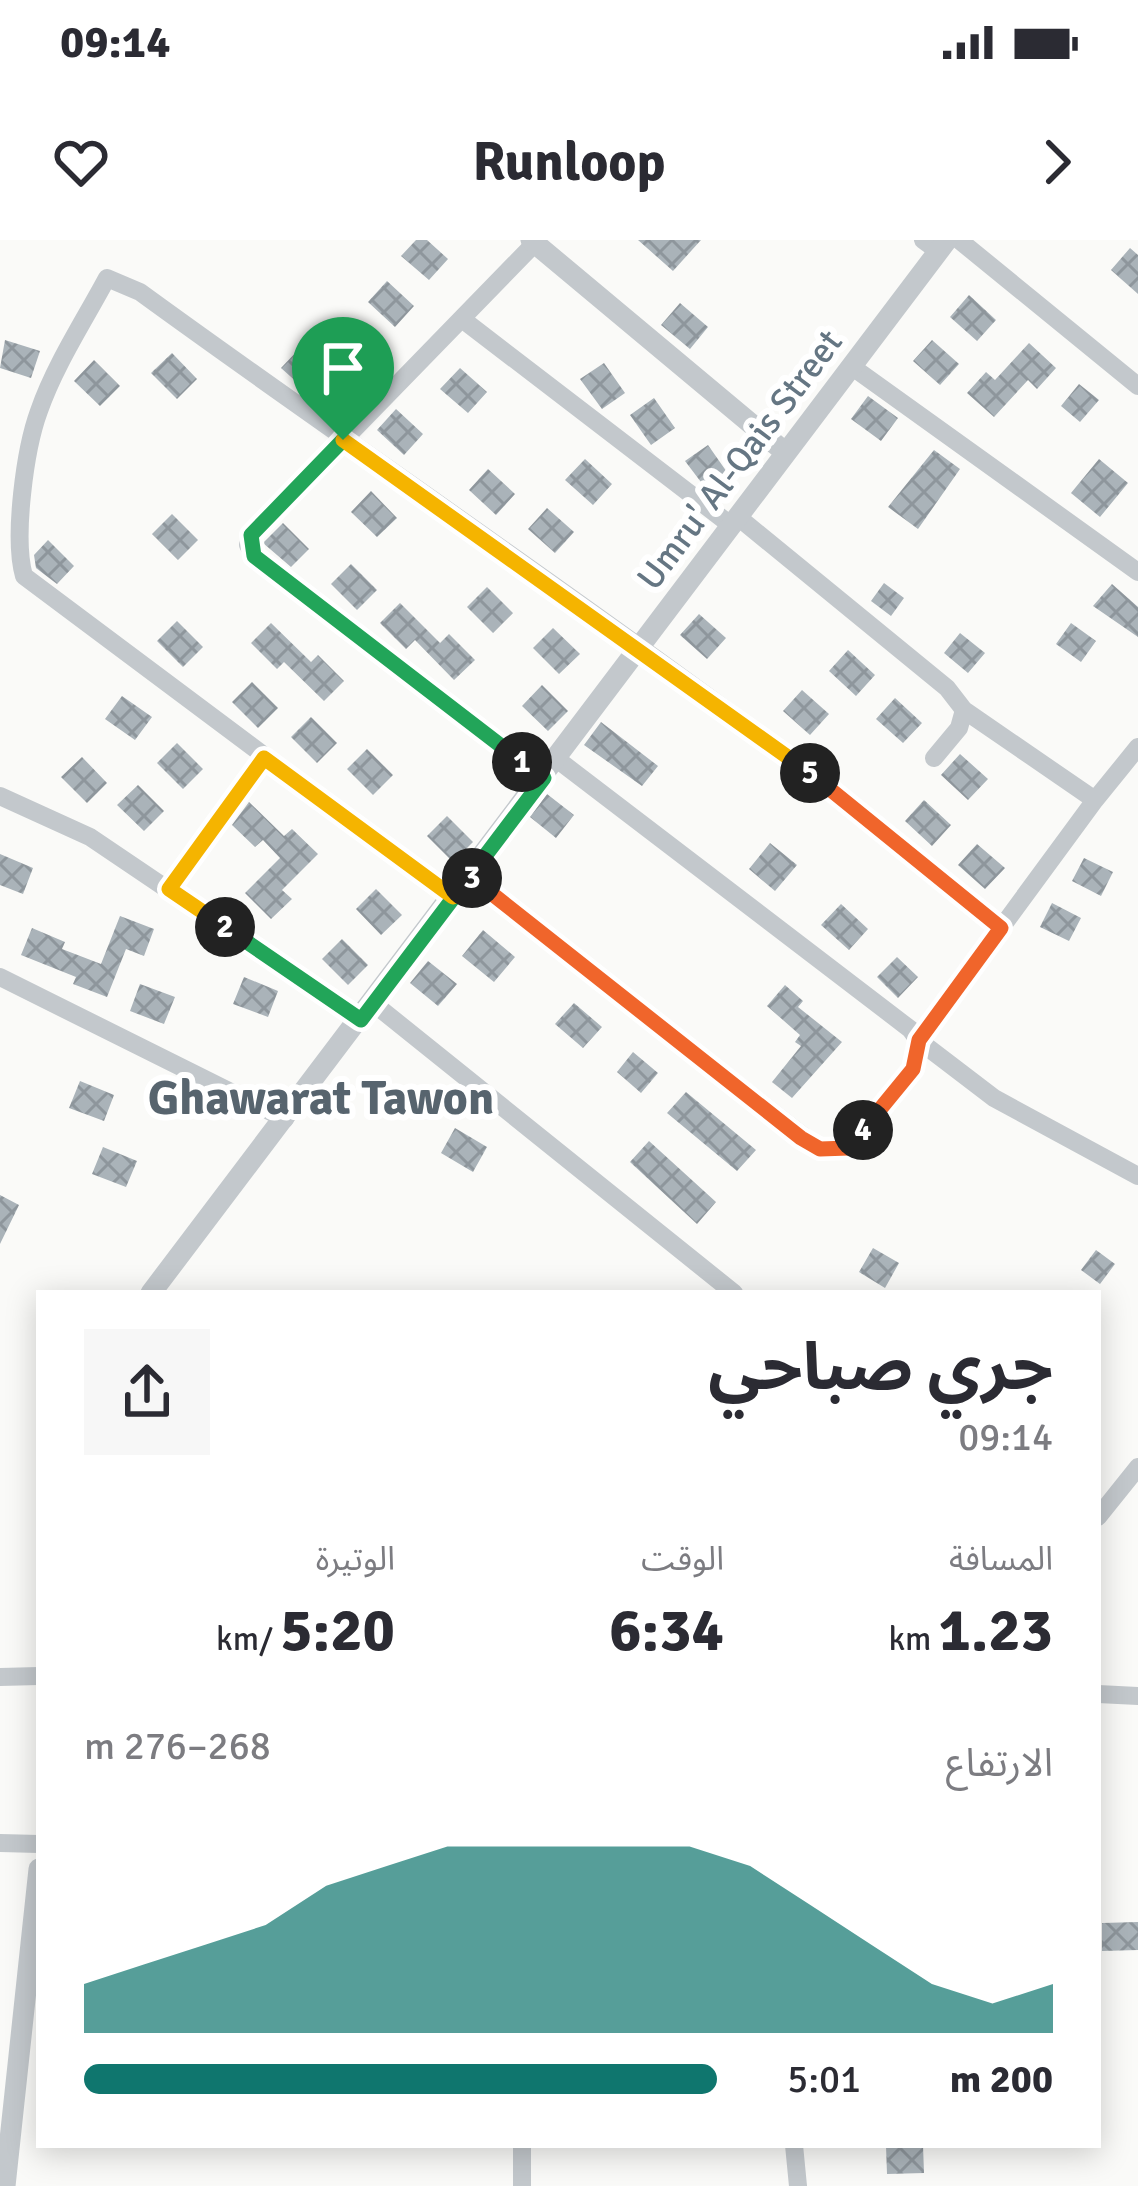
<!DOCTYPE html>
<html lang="ar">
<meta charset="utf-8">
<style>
:root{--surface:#fff;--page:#f7f7f7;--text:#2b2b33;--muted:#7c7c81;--accent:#0f766e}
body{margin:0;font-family:Signika,"Noto Sans Arabic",sans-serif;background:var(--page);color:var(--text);direction:rtl;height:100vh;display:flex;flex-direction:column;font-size:45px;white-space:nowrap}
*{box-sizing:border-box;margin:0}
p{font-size:39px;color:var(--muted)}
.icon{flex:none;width:66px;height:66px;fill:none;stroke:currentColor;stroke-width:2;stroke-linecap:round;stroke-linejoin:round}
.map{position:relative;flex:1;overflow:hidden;direction:ltr}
.drawer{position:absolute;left:36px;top:1050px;width:1065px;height:858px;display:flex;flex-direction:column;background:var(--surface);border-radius:0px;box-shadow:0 6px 30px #0003;direction:rtl}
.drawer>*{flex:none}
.pin{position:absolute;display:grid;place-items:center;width:102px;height:102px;color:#fff;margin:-123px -51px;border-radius:50% 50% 50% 0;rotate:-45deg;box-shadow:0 0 12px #0007}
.pin .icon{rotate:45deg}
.km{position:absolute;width:60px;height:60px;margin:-30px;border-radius:50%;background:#222;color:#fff;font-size:33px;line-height:60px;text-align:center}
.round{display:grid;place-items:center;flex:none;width:126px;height:126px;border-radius:0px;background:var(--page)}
.head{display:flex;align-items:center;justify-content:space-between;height:204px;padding:0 48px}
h1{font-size:66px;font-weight:700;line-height:90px}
.metrics{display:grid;grid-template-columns:repeat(3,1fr);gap:18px;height:204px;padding:12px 48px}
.metrics div{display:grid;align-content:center}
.metrics b{font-size:60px;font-weight:700}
.metrics small{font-size:33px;font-weight:400}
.metrics p{font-size:33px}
.chart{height:336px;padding:24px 48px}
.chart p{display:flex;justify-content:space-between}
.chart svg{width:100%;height:216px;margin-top:12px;fill:var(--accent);opacity:.7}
ul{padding:0 48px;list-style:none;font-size:39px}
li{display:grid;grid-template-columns:192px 144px 1fr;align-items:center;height:90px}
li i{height:30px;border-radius:15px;background:var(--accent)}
.status{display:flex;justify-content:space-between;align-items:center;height:84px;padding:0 60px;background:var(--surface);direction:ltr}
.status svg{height:33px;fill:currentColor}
header{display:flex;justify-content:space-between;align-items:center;height:156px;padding:0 48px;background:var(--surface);font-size:54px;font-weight:700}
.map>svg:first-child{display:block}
.building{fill:url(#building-cross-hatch)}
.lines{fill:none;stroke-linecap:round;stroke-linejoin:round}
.minor{stroke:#c3c8cc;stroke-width:18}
.tertiary{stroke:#c3c8cc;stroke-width:21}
.split-1-casing{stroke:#fff;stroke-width:24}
.split-2-casing{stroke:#fff;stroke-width:24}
.split-3-casing{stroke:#fff;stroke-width:24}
.split-4-casing{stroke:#fff;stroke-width:24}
.split-5-casing{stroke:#fff;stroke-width:24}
.split-6-casing{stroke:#fff;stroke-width:24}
.split-1{stroke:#22a559;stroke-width:15}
.split-2{stroke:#22a559;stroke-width:15}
.split-3{stroke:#f5b400;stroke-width:15}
.split-4{stroke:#f0652b;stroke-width:15}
.split-5{stroke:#f0652b;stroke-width:15}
.split-6{stroke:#f5b400;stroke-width:15}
.labels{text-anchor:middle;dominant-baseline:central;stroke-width:12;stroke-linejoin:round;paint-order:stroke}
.street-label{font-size:36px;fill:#657683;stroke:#fff}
.district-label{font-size:48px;font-weight:bold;fill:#57646e;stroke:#fff}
</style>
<div class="status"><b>09:14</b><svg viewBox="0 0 49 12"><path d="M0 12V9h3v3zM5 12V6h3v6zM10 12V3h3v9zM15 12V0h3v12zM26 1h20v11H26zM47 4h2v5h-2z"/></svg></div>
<header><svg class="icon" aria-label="forward" viewBox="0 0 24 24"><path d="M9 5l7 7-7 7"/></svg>Runloop<svg class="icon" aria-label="heart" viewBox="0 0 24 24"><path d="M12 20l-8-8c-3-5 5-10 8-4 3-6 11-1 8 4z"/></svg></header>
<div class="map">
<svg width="1138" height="1946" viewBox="0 0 1138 1946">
<defs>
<pattern id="building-cross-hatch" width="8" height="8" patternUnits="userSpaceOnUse" patternTransform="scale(3)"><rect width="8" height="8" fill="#aab3b9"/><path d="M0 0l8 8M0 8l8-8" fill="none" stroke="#8e969c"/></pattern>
</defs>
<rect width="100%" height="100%" fill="#fafaf8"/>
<path class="building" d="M416,0H427L448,19L429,40L401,16Z
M638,0H701L673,31Z
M1130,8L1138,15V54L1111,30Z
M387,41L414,66L395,87L368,62Z
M969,55L996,80L977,101L950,77Z
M680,63L708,87L690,109L661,85Z
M5,100L40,111L31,138L0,128Z
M932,100L959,124L940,145L913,121Z
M1029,103L1056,128L1037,149L1028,140L994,177L967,153L986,132L995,140Z
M301,107L328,132L309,153L281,128Z
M172,113L197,139L177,159L151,133Z
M94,120L120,146L100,166L74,141Z
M604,123L625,153L602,169L580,139Z
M460,128L487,152L468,173L440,149Z
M1079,144L1099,160L1080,182L1061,166Z
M868,156L898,178L881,201L851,179Z
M654,158L675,188L651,205L630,175Z
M396,169L423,194L404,215L377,190Z
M708,205L729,235L707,250L685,221Z
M934,210L960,229L918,289L888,267Z
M585,219L612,244L593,265L565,240Z
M1099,219L1128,243L1100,277L1071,253Z
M488,229L515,254L496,275L469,250Z
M371,251L397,278L377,297L351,272Z
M547,268L574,292L555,313L528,289Z
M172,274L198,300L178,320L152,294Z
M283,283L309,309L291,327L263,303Z
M48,300L74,326L57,344L36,328L34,315Z
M351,324L377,350L357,370L331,344Z
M884,343L904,358L891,376L871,361Z
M1112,344L1138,367V397L1093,366Z
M487,347L513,373L493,393L467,367Z
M400,363L440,403L449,394L475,420L454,440L415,400L406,409L380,383Z
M699,374L726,398L707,419L680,395Z
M177,381L203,407L183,427L157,401Z
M271,383L311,422L318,415L344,441L324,461L284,422L277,429L251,403Z
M1071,383L1096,401L1081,422L1056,404Z
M553,388L580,414L559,434L533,408Z
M960,393L985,413L968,433L944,413Z
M848,410L875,435L856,456L829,431Z
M252,442L278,468L258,488L232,462Z
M542,445L568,471L548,491L522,466Z
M802,450L829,474L810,495L783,471Z
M122,456L152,477L135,500L105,479Z
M895,458L922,483L903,503L876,479Z
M311,477L337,503L317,523L291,497Z
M601,482L658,526L642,546L584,505Z
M177,503L203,529L183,549L157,523Z
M367,509L393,535L373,555L347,529Z
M960,514L988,539L968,560L941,535Z
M82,517L107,543L87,563L61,537Z
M138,545L164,571L144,591L117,565Z
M547,554L574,575L556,598L530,577Z
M924,560L951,585L932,606L905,581Z
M249,562L284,596L292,589L318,614L282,650L292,659L271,679L245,653L280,618L263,600L255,607L232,585Z
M447,576L473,602L453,622L427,596Z
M770,603L797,625L775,651L749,629Z
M977,604L1005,628L985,649L958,625Z
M0,614L33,628L23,654L0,645Z
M1084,618L1113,632L1101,656L1072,641Z
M376,649L402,675L381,695L356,669Z
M1052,663L1081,678L1069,701L1040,687Z
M841,664L868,689L849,710L821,685Z
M120,676L154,689L144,716L126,709L107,757L73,744L76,737L21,715L32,688L65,702L62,709L101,724Z
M483,690L515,717L494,742L462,716Z
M342,699L368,725L348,745L322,719Z
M897,717L918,737L898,758L877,737Z
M428,721L457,744L438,766L410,743Z
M244,737L278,751L268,777L233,764Z
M140,744L175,757L164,784L130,771Z
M785,745L803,761L798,767L842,802L792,858L772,842L801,806L795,802L800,795L767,766Z
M574,763L602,787L583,808L555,784Z
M633,812L658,833L641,853L617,832Z
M80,841L114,855L104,881L69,868Z
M686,852L756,910L737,931L667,873Z
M455,888L487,907L473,932L441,913Z
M649,901L716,962L697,984L630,922Z
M103,907L137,921L126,947L92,934Z
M0,955L19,965L0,1004Z
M873,1008L899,1023L885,1048L859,1032Z
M1096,1010L1115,1024L1100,1044L1081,1030Z
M1138,1682V1710L1102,1711V1683Z
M923,1905L924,1933L887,1934L886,1906Z"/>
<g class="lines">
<path class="minor" d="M538,0L251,295L248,305L254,316L544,538
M923,0L938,11
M959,0L1138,146
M462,79L732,286
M851,126L1138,332
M738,277L947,448L964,470L959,488L934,518
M964,470L1095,560L1001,688
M0,556L90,597L361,780
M1095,560L1138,507
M469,636L820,909L849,908L913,829L918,800L910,789L558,520
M169,649L264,518
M453,657L24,336C13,298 25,209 39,171C55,125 84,81 107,38L140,52C428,262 730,456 1001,688L918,800L994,858L1138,936
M0,737L285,879
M373,763L734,1053
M1098,1277L1138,1227
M0,1437L39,1436
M1098,1454L1138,1456
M0,1603L39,1604
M794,1905L798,1946
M522,1946V1905"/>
<path class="tertiary" d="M531,0L786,213
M151,1053L947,0
M5,1946L39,1629"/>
</g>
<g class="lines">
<g class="split-1-casing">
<path id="split-1" d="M343,200L251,295L254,316L522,522"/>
</g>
<g class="split-2-casing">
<path id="split-2" d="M225,687L361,780L544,538L522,522"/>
</g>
<g class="split-3-casing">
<path id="split-3" d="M225,687L169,649L264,518L453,657L472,638"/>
</g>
<g class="split-4-casing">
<path id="split-4" d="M472,638L801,898L820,909L849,908L863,890"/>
</g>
<g class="split-5-casing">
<path id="split-5" d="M810,533L1001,688L919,800L913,829L863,890"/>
</g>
<g class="split-6-casing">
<path id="split-6" d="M343,200L810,533"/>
</g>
<use href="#split-1" class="split-1"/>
<use href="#split-2" class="split-2"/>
<use href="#split-3" class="split-3"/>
<use href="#split-4" class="split-4"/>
<use href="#split-5" class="split-5"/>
<use href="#split-6" class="split-6"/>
</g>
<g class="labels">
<g class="street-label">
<text transform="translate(740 220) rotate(-53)">Umru' Al-Qais Street</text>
</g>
<g class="district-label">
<text x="321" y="858">Ghawarat Tawon</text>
</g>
</g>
</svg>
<div class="pin" style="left:343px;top:200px;background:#1e9e55"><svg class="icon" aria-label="arrive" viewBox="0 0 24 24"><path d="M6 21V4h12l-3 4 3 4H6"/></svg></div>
<b class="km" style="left:522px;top:522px">1</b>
<b class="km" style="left:225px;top:687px">2</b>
<b class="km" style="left:472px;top:638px">3</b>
<b class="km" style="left:863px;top:890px">4</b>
<b class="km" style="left:810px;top:533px">5</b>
<section class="drawer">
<div class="head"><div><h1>جري صباحي</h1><p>09:14</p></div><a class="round"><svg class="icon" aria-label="share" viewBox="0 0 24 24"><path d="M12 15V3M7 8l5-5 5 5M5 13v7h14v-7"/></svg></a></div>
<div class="metrics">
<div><p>المسافة</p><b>1.23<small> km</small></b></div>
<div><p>الوقت</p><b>6:34</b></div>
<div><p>الوتيرة</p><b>5:20<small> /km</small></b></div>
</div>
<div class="chart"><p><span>الارتفاع</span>268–276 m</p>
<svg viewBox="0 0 160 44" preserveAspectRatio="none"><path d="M0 44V34L10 30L20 26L30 22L40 14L50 10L60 6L70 6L80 6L90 6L100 6L110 10L120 18L130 26L140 34L150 38L160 34V44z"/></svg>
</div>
<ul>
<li><b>200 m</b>5:01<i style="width:100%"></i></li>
</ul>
</section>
</div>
